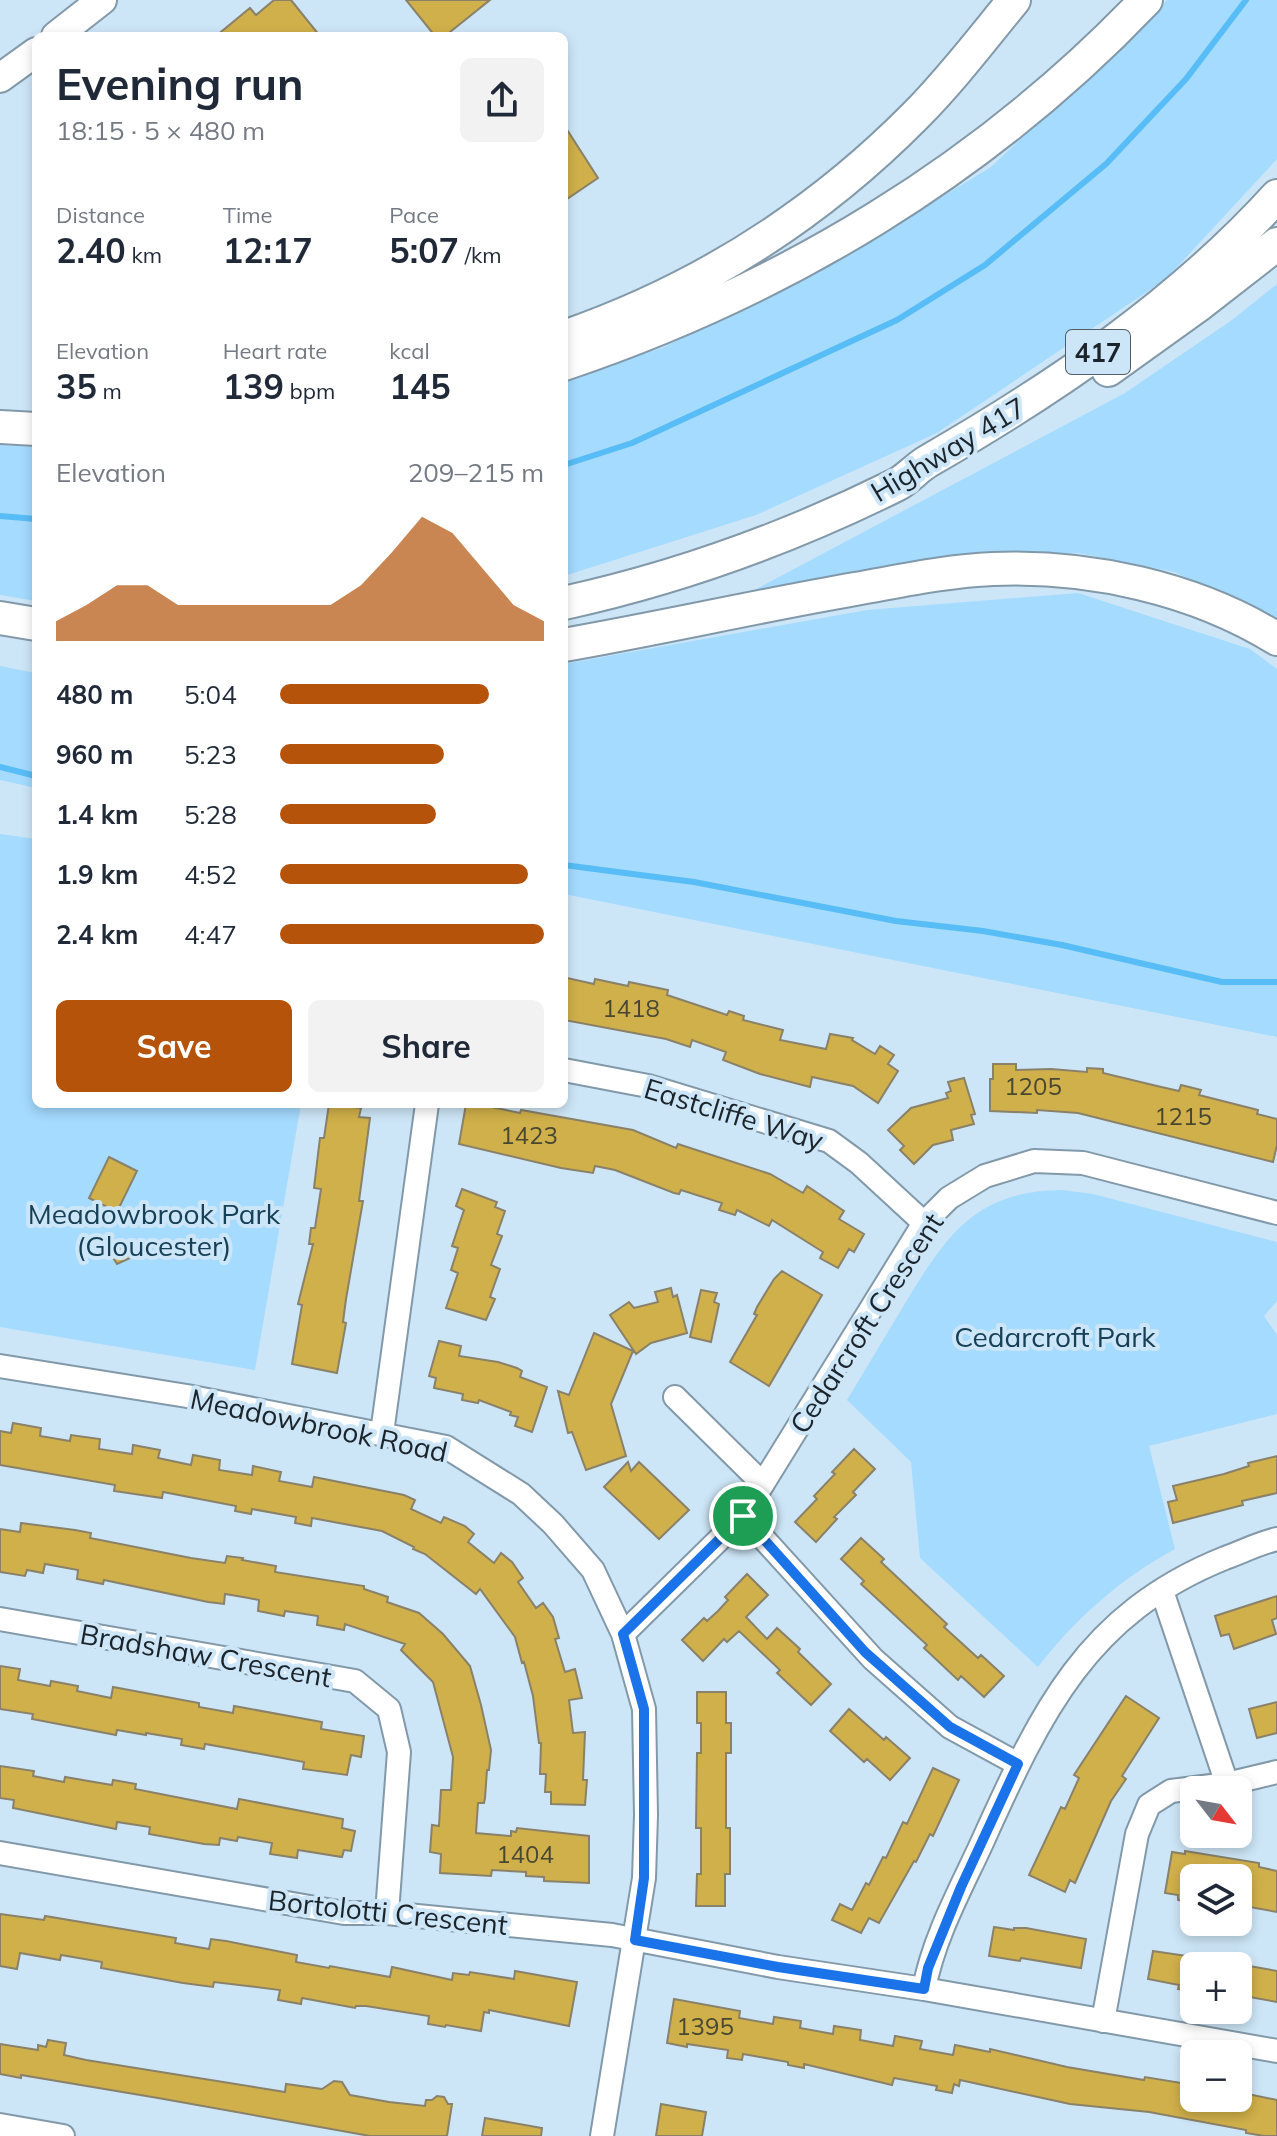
<!DOCTYPE html>
<meta charset="utf-8">
<style>
:root{--surface:#fff;--page:#f2f2f3;--text:#1f2937;--muted:#747a83;--accent:#b45309}
body{margin:0;font-family:Mulish,sans-serif;background:var(--page);color:var(--text);height:100vh;display:flex;flex-direction:column;font-size:30px;white-space:nowrap}
*{box-sizing:border-box;margin:0}
p{font-size:26px;color:var(--muted)}
.icon{flex:none;width:44px;height:44px;fill:none;stroke:currentColor;stroke-width:2;stroke-linecap:round;stroke-linejoin:round}
.map{position:relative;flex:1;overflow:hidden}
.details{position:absolute;left:32px;top:32px;width:536px;height:1076px;display:flex;flex-direction:column;background:var(--surface);border-radius:12px;box-shadow:0 4px 12px #0003}
.details>*{flex:none}
.needle{width:52px;rotate:121deg}
.fabs{position:absolute;left:1180px;top:1776px;display:grid;gap:16px}
.fabs a{display:grid;place-items:center;width:72px;height:72px;border-radius:12px;background:var(--surface);box-shadow:0 4px 12px #0003;font-size:40px}
.pin{position:absolute;display:grid;place-items:center;width:68px;height:68px;color:#fff;margin:-34px;border:4px solid #fff;border-radius:50%;box-shadow:0 2px 8px #0007}
.round{display:grid;place-items:center;flex:none;width:84px;height:84px;border-radius:12px;background:var(--page)}
.summary{display:flex;align-items:center;justify-content:space-between;height:136px;padding:0 24px}
h1{font-size:44px;font-weight:700;line-height:60px}
.stats{display:grid;grid-template-columns:repeat(3,1fr);gap:12px;height:136px;padding:8px 24px}
.stats div{display:grid;align-content:center}
.stats b{font-size:34px;font-weight:700}
.stats small{font-size:22px;font-weight:400}
.stats p{font-size:22px}
.chart{height:224px;padding:16px 24px}
.chart p{display:flex;justify-content:space-between}
.chart svg{width:100%;height:144px;margin-top:8px;fill:var(--accent);opacity:.7}
.primary-button{display:flex;gap:16px;margin-top:auto;padding:16px 24px}
.primary-button a{flex:1;height:92px;border-radius:12px;background:var(--accent);color:#fff;font-size:32px;font-weight:700;line-height:92px;text-align:center}
.primary-button a+a{background:var(--page);color:var(--text)}
ul{padding:0 24px;list-style:none;font-size:26px}
li{display:grid;grid-template-columns:128px 96px 1fr;align-items:center;height:60px}
li i{height:20px;border-radius:10px;background:var(--accent)}
.map>svg:first-child{display:block}
.green{fill:#a4dbff}
.lines{fill:none;stroke-linecap:round;stroke-linejoin:round}
.stream{stroke:#58bdf6;stroke-width:6}
.building{fill:#d0b04a;stroke:#898169;stroke-width:2}
.minor-casing{stroke:#8299a9;stroke-width:26}
.major-casing{stroke:#8299a9;stroke-width:32}
.highway-casing{stroke:#8299a9;stroke-width:36}
.minor{stroke:#fff;stroke-width:22}
.major{stroke:#fff;stroke-width:28}
.highway{stroke:#fff;stroke-width:32}
.route-casing{stroke:#fff;stroke-width:16}
.route{stroke:#1a73e8;stroke-width:10}
.labels{text-anchor:middle;dominant-baseline:central;stroke-width:8;stroke-linejoin:round;paint-order:stroke}
.number-label{font-size:24px;fill:#484732}
.shield{fill:#cde6f7;stroke:#505e68;stroke-width:2}
.shield-label{font-size:26px;font-weight:bold;fill:#1b242a}
.street-label{font-size:28px;fill:#1b242a;stroke:#cde6f7}
.park-label{font-size:28px;fill:#164058;stroke:#cde6f7}
</style>
<div class="map">
<svg width="1277" height="2136" viewBox="0 0 1277 2136">
<rect width="100%" height="100%" fill="#cde6f7"/>
<path class="green" d="M1167,0H1277V159L1166,279L937,433L756,515L564,576V379L662,348L826,268L991,167Z
M1277,284V619L1174,572L1078,553L979,554L747,594L1125,393L1232,320Z
M0,445L36,447V601L0,595Z
M1078,593L1250,649L1277,669V1037L564,894V664L867,610Z
M0,666L36,673V788L0,780Z
M0,834L36,839V1104H301L255,1370L0,1327Z
M1062,1190L1093,1194L1277,1242V1301L1264,1316L1277,1335V1414L1149,1446L1175,1549C1120,1579 1076,1618 1038,1667L920,1558L911,1462L847,1400C866,1368 885,1337 904,1305C946,1236 974,1191 1062,1190Z"/>
<g class="lines">
<path class="stream" d="M564,465L632,443L897,320L985,265L1106,164L1186,79L1246,0
M0,516L36,519
M0,767L36,776
M564,865L694,882L896,921L983,931L1062,945L1222,982H1277"/>
</g>
<path class="building" d="M274,0H291L320,36H216L250,8L256,15Z
M406,0H490L445,36H435Z
M564,125L598,178L564,201Z
M567,978L594,984L595,979L628,986L629,982L668,990L667,995L727,1015L729,1011L744,1016L743,1020L783,1030L780,1040L826,1049L830,1034L853,1038L852,1040L875,1054L880,1046L894,1055L888,1064L898,1071L878,1103L853,1086L812,1077L810,1087L760,1074L723,1060L726,1052L692,1040L690,1047L666,1039L564,1020V993Z
M993,1064H1016V1070L1051,1069L1087,1072V1068L1103,1069V1073L1157,1086L1179,1091L1181,1085L1201,1090L1199,1095L1258,1110L1257,1114L1277,1119V1145L1273,1162L1078,1113L1037,1110V1113L990,1111V1079H993Z
M964,1078L975,1114L971,1115L974,1124L951,1130L953,1140L933,1145L914,1164L900,1150L904,1146L888,1130L911,1108L948,1098L946,1093L951,1091L948,1082Z
M329,1104L361,1108L359,1117L370,1118L359,1201H363L346,1299L343,1322L346,1323L337,1373L292,1364L302,1305L298,1304L313,1244H309L311,1228H315L321,1189L314,1188L318,1154L320,1138H324Z
M466,1104H487V1106L520,1113L521,1110L633,1130L676,1148L678,1144L770,1174L803,1193L807,1186L844,1211L839,1219L864,1234L854,1252L849,1249L838,1268L820,1258L823,1252L772,1220L769,1226L737,1210L735,1215L719,1210L722,1203L681,1190L679,1194L674,1193L615,1170L595,1166L593,1173L561,1168L459,1144Z
M109,1157L137,1171L117,1212L89,1198Z
M462,1189L497,1202L495,1207L505,1211L497,1234L502,1236L491,1265L500,1269L490,1297L495,1299L486,1320L446,1308L458,1273L451,1270L458,1248L452,1246L464,1210L456,1206Z
M115,1246L124,1248L130,1258L117,1264L112,1256Z
M782,1271L822,1295L769,1386L730,1362L757,1315L754,1314L757,1307L774,1279Z
M671,1288L673,1297L677,1295L687,1333L651,1343L636,1354L610,1315L629,1302L634,1308L658,1302L655,1292Z
M701,1290L717,1293L714,1302L719,1304L711,1342L690,1337Z
M594,1333L633,1351L611,1404L626,1456L586,1470L572,1432L568,1433L558,1391L569,1395Z
M439,1341L461,1346L459,1356L498,1362L517,1368L522,1371L520,1377L547,1387L532,1432L515,1426L518,1417L510,1415L511,1412L479,1400L478,1403L462,1400L463,1394L434,1388L436,1378L429,1376Z
M13,1423L41,1428L40,1436L70,1441L71,1435L100,1439L99,1449L132,1454L133,1445L160,1450L158,1458L191,1465L193,1455L220,1460L219,1470L252,1475L253,1466L281,1472L279,1481L312,1487L314,1477L404,1495L415,1500L411,1509L441,1523L444,1517L465,1526L474,1534L468,1542L494,1563L501,1553L512,1562L523,1578L518,1582L536,1608L543,1603L553,1617L559,1638L555,1639L565,1672L575,1669L582,1698L569,1700L573,1733L585,1732L583,1780H587L585,1805L551,1804V1792H545L546,1774H540L541,1743H539L533,1696L524,1662L522,1663L515,1637L480,1589L476,1594L425,1554L413,1549L414,1547L382,1531L312,1518L311,1526L295,1523L296,1517L252,1509L251,1514L235,1511L236,1506L163,1492L162,1498L114,1491L115,1485L0,1465V1431L11,1433Z
M854,1449L875,1469L853,1492L856,1495L834,1517L837,1519L816,1542L795,1522L817,1499L814,1496L835,1474L832,1472Z
M1277,1456V1493L1242,1501L1243,1505L1173,1523L1168,1502L1177,1500L1173,1486L1224,1474L1249,1466L1248,1463Z
M628,1462L631,1471L639,1462L689,1510L659,1539L604,1487Z
M21,1523L75,1530L91,1533L90,1538L191,1558L225,1563L227,1556L243,1558L242,1560L276,1566L275,1572L364,1586V1589L388,1597L387,1602L419,1613L443,1634L470,1666L481,1705L491,1750L489,1770H487L485,1798L484,1803H478L476,1833L511,1836V1831L516,1832L517,1828L589,1836V1883L544,1881V1877L526,1876V1872L492,1870L491,1876L440,1873L441,1854L430,1852L432,1825L439,1826L441,1790H451L453,1757L433,1682L401,1650L405,1644L345,1624L344,1630L317,1625L318,1616L285,1611L284,1616L258,1611L259,1600L243,1597L225,1594L224,1604L208,1602L104,1580L103,1584L77,1579L78,1570L45,1564L43,1573L27,1570L25,1576L0,1572V1529L20,1532Z
M861,1538L884,1559L881,1562L947,1624L944,1627L978,1658L981,1655L1004,1676L984,1697L961,1676L958,1680L924,1648L927,1645L861,1584L864,1581L841,1559Z
M747,1574L768,1595L746,1617L767,1639L777,1628L800,1649L798,1652L831,1684L811,1705L777,1673L780,1670L739,1631L727,1642L724,1639L703,1661L682,1640L704,1618L707,1621L718,1611L728,1600L725,1597Z
M1277,1596V1618L1272,1620L1276,1634L1234,1649L1229,1634L1221,1636L1215,1616Z
M0,1666L20,1669L18,1680L50,1686L51,1681L78,1686L77,1691L111,1698L113,1687L199,1703V1707L233,1713L234,1706L322,1722L321,1729L364,1736L361,1757L351,1755L347,1775L303,1769L304,1762L244,1751L205,1744L204,1749L181,1745L182,1739L146,1733V1735L117,1730L116,1735L32,1719L33,1714L0,1709Z
M697,1692H726V1723H731V1753H726V1828H730V1874H725V1906H696L697,1874H701V1828H696L697,1753H701V1723H697Z
M1126,1696L1159,1718L1122,1776L1126,1779L1111,1801L1075,1883L1070,1880L1065,1892L1029,1875L1061,1807L1065,1809L1079,1778L1074,1775Z
M1277,1702V1733L1257,1738L1249,1709Z
M849,1709L884,1740L886,1737L910,1758L890,1780L867,1759L864,1762L830,1731Z
M0,1766L34,1771L33,1776L64,1782L65,1777L112,1785L113,1780L136,1784L135,1789L237,1809L239,1799L343,1819L342,1828L355,1831L351,1851L344,1850L342,1857L298,1850L297,1858L270,1854L272,1843L238,1837L237,1841L220,1838L219,1845L204,1844L149,1834L150,1827L117,1822L116,1829L13,1808L14,1800L0,1798Z
M933,1768L959,1780L933,1836L930,1834L916,1862L914,1861L879,1923L869,1918L861,1933L832,1920L840,1904L852,1910L866,1883L869,1885L883,1857L886,1858L903,1822L907,1824Z
M1185,1851L1259,1863V1867L1277,1871V1912L1238,1905V1878H1194V1903L1178,1900V1895L1165,1893L1172,1852L1185,1854Z
M0,1914L44,1920L45,1916L176,1938L175,1943L209,1949L211,1939L226,1941L297,1955L296,1962L329,1968L330,1966L390,1977L392,1967L452,1980L453,1973L469,1975L470,1972L514,1979L515,1971L577,1982L569,2026L489,2010V2013L484,2012L481,2031L446,2025L445,2027L428,2024L429,2016L366,2006H356L355,2008L302,1998L301,2004L278,2000L280,1990L214,1982L213,1987L183,1983L101,1968L102,1962L61,1955L60,1960L20,1953L17,1969L0,1966Z
M994,1927L1014,1930V1928H1026L1086,1939L1081,1968L1021,1958L1020,1961L989,1956Z
M1153,1951L1194,1957V1992L1178,1989L1179,1985L1148,1979Z
M1238,1964L1277,1971V2002L1238,1995Z
M674,1999L740,2011L739,2018L773,2024L774,2017L801,2021L800,2028L833,2034L834,2026L861,2030L860,2040L893,2046L895,2036L922,2041L920,2049L953,2055L955,2045L990,2052V2049L1067,2067L1144,2080L1145,2077L1194,2085V2098H1238V2092L1277,2100V2136H1264L1246,2133V2130L1149,2112L1070,2104L960,2080L959,2086L954,2084L952,2093L936,2090L937,2086L894,2078L892,2085L804,2064V2068L788,2065V2062L743,2054L742,2060L727,2058L728,2050L687,2044V2047L667,2043Z
M48,2040L66,2043L64,2055L86,2060L285,2092L286,2084L322,2089L334,2081L342,2082L350,2095L389,2102L425,2106L426,2100H432L437,2096L444,2097L448,2104H452L447,2136H370L158,2098L21,2075V2078L0,2074V2044L38,2050V2045L46,2047Z
M661,2104L706,2112L702,2136H656Z
M485,2118L542,2128L541,2136H482Z"/>
<g class="lines">
<g class="minor-casing">
<path id="minor" d="M564,1070L648,1086L829,1141L859,1163L924,1223
M0,1366L187,1396L446,1447L521,1494L553,1524L593,1570L623,1634L644,1709L646,1815L644,1878L602,2136
M675,1397L763,1484
M382,1433L427,1104
M743,1516L873,1659L950,1727L1018,1764
M1162,1591L1227,1784
M0,1619L355,1681L389,1709L399,1752L387,1913
M623,1634L743,1516L924,1223L949,1198L985,1176L1034,1161L1083,1163L1277,1213
M0,1853L344,1913H387L612,1935L778,1967L924,1989L1277,2051
M924,1989C933,1940 959,1892 980,1847C1039,1717 1083,1615 1225,1558C1242,1552 1259,1543 1277,1539
M1103,2021L1137,1834L1149,1805L1171,1791L1227,1784L1277,1772
M0,2125L63,2136"/>
</g>
<g class="major-casing">
<path id="major" d="M56,36L102,0
M0,78L36,52"/>
</g>
<g class="highway-casing">
<path id="highway" d="M564,337C697,291 816,216 915,116C951,80 982,39 1014,0
M564,364C784,290 985,169 1146,0
M1108,370L1200,304L1277,244
M0,427L36,429
M564,603C678,578 791,537 896,485C908,479 917,467 930,460C1055,388 1179,304 1277,196
M0,618L36,624
M564,645C661,628 758,606 855,589C901,581 946,571 993,569C1089,565 1195,588 1277,639"/>
</g>
<use href="#minor" class="minor"/>
<use href="#major" class="major"/>
<use href="#highway" class="highway"/>
</g>
<g class="lines">
<g class="route-casing">
<path id="route" d="M743,1516L865,1652L950,1727L1018,1764L961,1887L928,1968L924,1989L778,1967L635,1940L644,1878V1709L623,1634Z"/>
</g>
<use href="#route" class="route"/>
</g>
<g class="labels">
<g class="number-label">
<text x="631" y="1008">1418</text>
<text x="1033" y="1086">1205</text>
<text x="1183" y="1116">1215</text>
<text x="529" y="1135">1423</text>
<text x="525" y="1854">1404</text>
<text x="705" y="2026">1395</text>
</g>
<rect class="shield" x="1066" y="330" width="64" height="44" rx="6"/>
<g class="shield-label">
<text x="1098" y="352">417</text>
</g>
<g class="street-label">
<text transform="translate(948 449) rotate(-31)">Highway 417</text>
<text transform="translate(734 1114) rotate(17)">Eastcliffe Way</text>
<text transform="translate(866 1323) rotate(-57)">Cedarcroft Crescent</text>
<text transform="translate(319 1425) rotate(12)">Meadowbrook Road</text>
<text transform="translate(206 1655) rotate(10)">Bradshaw Crescent</text>
<text transform="translate(388 1912) rotate(6)">Bortolotti Crescent</text>
</g>
<g class="park-label">
<text x="154" y="1213">Meadowbrook Park<tspan x="154" dy="32">(Gloucester)</tspan></text>
<text x="1055" y="1336">Cedarcroft Park</text>
</g>
</g>
</svg>
<div class="fabs">
<a><svg class="needle" viewBox="-14 -14 28 28"><path d="M0-13l5 13h-10z" fill="#e53935"/><path d="M0 13l5-13h-10z" fill="#747a83"/></svg></a>
<a><svg class="icon" aria-label="layers" viewBox="0 0 24 24"><path d="M12 4l9 5-9 5-9-5zM3 14l9 5 9-5"/></svg></a>
<a>+</a>
<a>−</a>
</div>
<div class="pin" style="left:743px;top:1516px;background:#1e9e55"><svg class="icon" aria-label="arrive" viewBox="0 0 24 24"><path d="M6 21V4h12l-3 4 3 4H6"/></svg></div>
<section class="details">
<div class="summary"><div><h1>Evening run</h1><p>18:15 · 5 × 480 m</p></div><a class="round"><svg class="icon" aria-label="share" viewBox="0 0 24 24"><path d="M12 15V3M7 8l5-5 5 5M5 13v7h14v-7"/></svg></a></div>
<div class="stats">
<div><p>Distance</p><b>2.40<small> km</small></b></div>
<div><p>Time</p><b>12:17</b></div>
<div><p>Pace</p><b>5:07<small> /km</small></b></div>
</div>
<div class="stats">
<div><p>Elevation</p><b>35<small> m</small></b></div>
<div><p>Heart rate</p><b>139<small> bpm</small></b></div>
<div><p>kcal</p><b>145</b></div>
</div>
<div class="chart"><p><span>Elevation</span>209–215 m</p>
<svg viewBox="0 0 160 44" preserveAspectRatio="none"><path d="M0 44V38L10 33L20 27L30 27L40 33L50 33L60 33L70 33L80 33L90 33L100 27L110 17L120 6L130 11L140 22L150 33L160 38V44z"/></svg>
</div>
<ul>
<li><b>480 m</b>5:04<i style="width:79%"></i></li>
<li><b>960 m</b>5:23<i style="width:62%"></i></li>
<li><b>1.4 km</b>5:28<i style="width:59%"></i></li>
<li><b>1.9 km</b>4:52<i style="width:94%"></i></li>
<li><b>2.4 km</b>4:47<i style="width:100%"></i></li>
</ul>
<div class="primary-button"><a>Save</a><a>Share</a></div>
</section>
</div>
